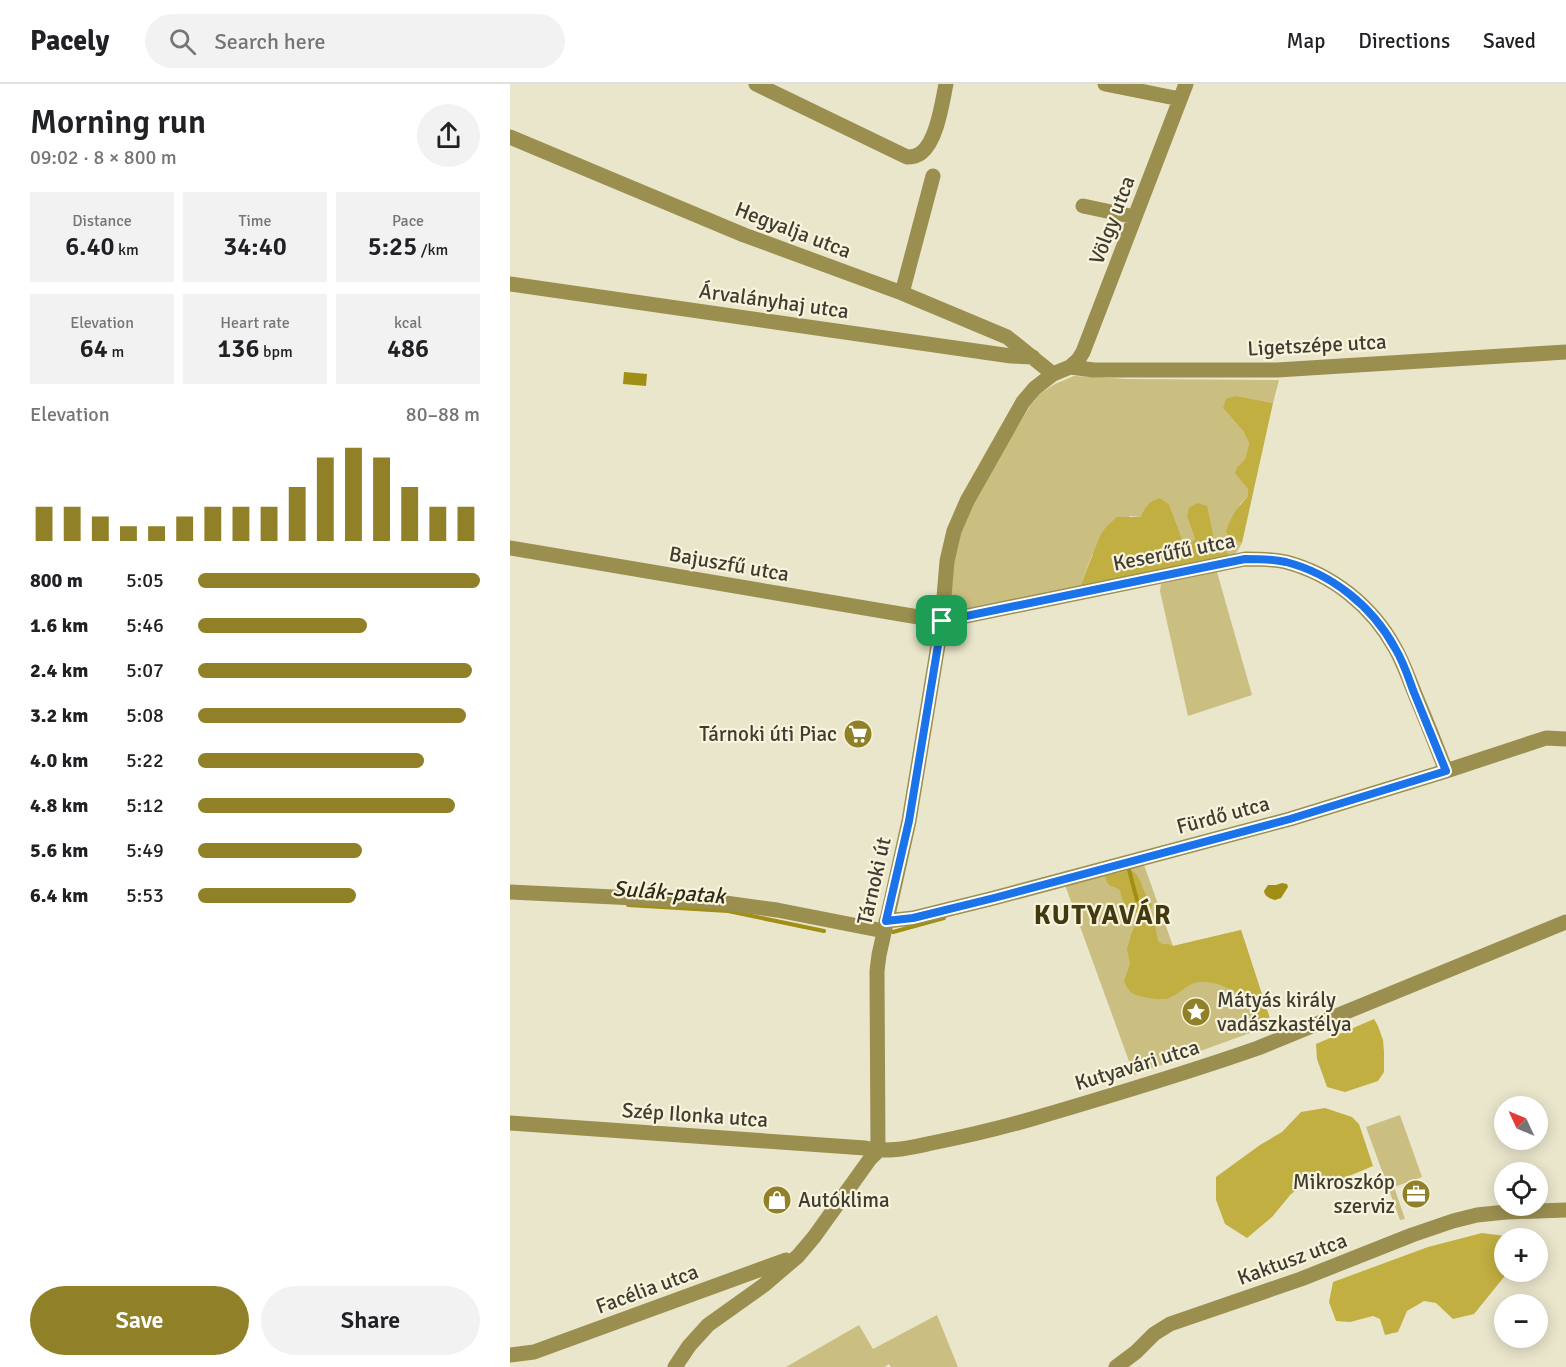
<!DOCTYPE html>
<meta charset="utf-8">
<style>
:root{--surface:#fff;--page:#f2f2f2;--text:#202124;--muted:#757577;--line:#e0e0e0;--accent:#908027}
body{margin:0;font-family:Signika,sans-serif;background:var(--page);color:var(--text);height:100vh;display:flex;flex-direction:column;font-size:22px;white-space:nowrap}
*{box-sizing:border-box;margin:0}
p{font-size:20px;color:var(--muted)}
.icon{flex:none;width:33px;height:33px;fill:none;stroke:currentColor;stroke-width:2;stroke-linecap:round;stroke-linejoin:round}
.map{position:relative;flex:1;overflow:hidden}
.details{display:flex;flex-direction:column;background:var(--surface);width:510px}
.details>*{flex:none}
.needle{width:39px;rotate:314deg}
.buttons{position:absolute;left:984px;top:1012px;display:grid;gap:12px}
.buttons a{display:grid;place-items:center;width:54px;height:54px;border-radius:50%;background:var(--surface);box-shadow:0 3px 15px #0003;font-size:30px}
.pin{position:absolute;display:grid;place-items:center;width:51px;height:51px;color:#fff;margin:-26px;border-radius:12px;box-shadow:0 3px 9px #0006}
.round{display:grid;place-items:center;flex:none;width:63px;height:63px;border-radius:32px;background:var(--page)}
.headline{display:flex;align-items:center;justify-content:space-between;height:102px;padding:0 30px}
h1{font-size:33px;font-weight:600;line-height:45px}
.metrics{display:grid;grid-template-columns:repeat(3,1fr);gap:9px;height:102px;padding:6px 30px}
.metrics div{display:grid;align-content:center;border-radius:0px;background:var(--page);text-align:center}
.metrics b{font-size:26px;font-weight:600}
.metrics small{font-size:16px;font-weight:400}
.metrics p{font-size:16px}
.chart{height:168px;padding:12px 30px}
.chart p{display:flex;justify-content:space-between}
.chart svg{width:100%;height:108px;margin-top:6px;stroke:var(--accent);stroke-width:6}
.action{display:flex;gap:12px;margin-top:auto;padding:12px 30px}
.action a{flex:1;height:69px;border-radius:36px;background:var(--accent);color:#fff;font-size:24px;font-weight:600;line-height:69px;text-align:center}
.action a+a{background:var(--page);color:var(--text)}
ul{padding:0 30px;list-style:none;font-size:20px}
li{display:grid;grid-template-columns:96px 72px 1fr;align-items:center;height:45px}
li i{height:15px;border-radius:8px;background:var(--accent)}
header{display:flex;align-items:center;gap:36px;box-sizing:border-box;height:84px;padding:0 30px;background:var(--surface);border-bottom:2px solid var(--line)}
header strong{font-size:28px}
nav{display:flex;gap:33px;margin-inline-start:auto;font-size:21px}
.search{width:420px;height:54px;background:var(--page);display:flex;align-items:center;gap:15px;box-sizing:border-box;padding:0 21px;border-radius:33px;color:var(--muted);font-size:22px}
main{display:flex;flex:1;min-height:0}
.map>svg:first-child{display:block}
.green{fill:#cabe80}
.forest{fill:#c2af42}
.water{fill:#a18e14}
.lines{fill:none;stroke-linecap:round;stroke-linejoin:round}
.stream{stroke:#a18e14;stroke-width:4}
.minor{stroke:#9b8f50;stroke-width:15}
.route-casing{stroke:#fff;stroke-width:12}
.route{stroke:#1a73e8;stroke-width:8}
.labels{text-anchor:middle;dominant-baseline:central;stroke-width:4.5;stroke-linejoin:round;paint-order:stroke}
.street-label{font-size:21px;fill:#3f3d33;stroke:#f8f3da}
.poi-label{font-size:21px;fill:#3f3d33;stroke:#f8f3da;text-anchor:end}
.water-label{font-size:22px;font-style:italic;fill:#2d2a17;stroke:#f8f3da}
.district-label{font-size:27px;font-weight:bold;letter-spacing:1.5px;fill:#41390f;stroke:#f8f3da}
</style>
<header>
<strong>Pacely</strong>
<div class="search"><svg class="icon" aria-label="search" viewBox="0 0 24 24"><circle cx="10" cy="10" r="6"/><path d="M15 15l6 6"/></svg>Search here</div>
<nav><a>Map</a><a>Directions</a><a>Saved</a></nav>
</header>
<main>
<section class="details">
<div class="headline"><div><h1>Morning run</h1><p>09:02 · 8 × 800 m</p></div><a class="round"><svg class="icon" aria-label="share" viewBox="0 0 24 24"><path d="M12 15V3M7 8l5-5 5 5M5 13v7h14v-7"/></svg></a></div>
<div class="metrics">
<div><p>Distance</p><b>6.40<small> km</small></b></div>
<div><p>Time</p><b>34:40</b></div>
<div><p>Pace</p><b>5:25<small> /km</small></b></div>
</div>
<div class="metrics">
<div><p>Elevation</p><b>64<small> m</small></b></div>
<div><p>Heart rate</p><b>136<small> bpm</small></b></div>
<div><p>kcal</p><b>486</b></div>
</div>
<div class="chart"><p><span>Elevation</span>80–88 m</p>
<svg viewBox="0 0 160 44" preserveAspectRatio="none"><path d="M5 44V30M15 44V30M25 44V34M35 44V38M45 44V38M55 44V34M65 44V30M75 44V30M85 44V30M95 44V22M105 44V10M115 44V6M125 44V10M135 44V22M145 44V30M155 44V30"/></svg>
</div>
<ul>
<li><b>800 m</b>5:05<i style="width:100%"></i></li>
<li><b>1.6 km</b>5:46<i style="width:60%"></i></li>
<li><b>2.4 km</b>5:07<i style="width:97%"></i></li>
<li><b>3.2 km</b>5:08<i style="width:95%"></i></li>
<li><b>4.0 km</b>5:22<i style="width:80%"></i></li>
<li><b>4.8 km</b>5:12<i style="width:91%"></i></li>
<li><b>5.6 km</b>5:49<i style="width:58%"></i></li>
<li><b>6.4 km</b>5:53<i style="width:56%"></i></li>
</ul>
<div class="action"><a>Save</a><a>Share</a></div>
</section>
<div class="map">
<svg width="1056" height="1283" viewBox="0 0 1056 1283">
<rect width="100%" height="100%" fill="#eae6cc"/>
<path class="green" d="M564,292L618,295L769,296L763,319L727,312L713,324L733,347L739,359L735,375L728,382L738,405V412L730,420L720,454L732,459L725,471L720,472L704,454L696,422L677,433L685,455L679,460L673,457L659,420L650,414L644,416L631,433L620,432L582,471L570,503L443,528L440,525L444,474L448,455L468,409L520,322L531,309L545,300Z
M707,488L742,611L678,632L650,507L651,500Z
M634,781L663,862L731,846L762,941L624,991L555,801Z
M890,1031L912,1093L884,1103L895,1135L890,1136L856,1043Z
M427,1231L448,1283H381L379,1280L375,1283H276L349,1241L363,1265Z"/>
<path class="forest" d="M727,312L763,319L732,459L720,454L716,448C720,433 728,423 738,412V405L725,389L728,382L735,375L739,359L733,347L713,324L716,315Z
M650,414L659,420L673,457L679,460L685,455L677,433L679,424L687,419L697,422L704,454L720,472L570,503L590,452L596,443L607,433H631C635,423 640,416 650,414Z
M621,786C630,792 630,798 634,807C637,813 640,816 642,821L640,825L633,828L625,829C620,826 616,823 613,817C609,807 613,805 600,802L597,798L595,792Z
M637,838L645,841L648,857L652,860H658L663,862L731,846L762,941C752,942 752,937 745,931C738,925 735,926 737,914C724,908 712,899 697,898C678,896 674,908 659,914C653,917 628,913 622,909C618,906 616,902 614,897L620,880L617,865L622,848L625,842L631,839Z
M864,935L868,942L873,956L874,968V988L868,997L835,1008L817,1003L807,975L806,960Z
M815,1024L842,1033L849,1040L863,1082L832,1095L807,1092L781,1110L762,1133L737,1154L715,1140L706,1116V1093L750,1061L772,1048L791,1028Z
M972,1149L1003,1153L1002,1155H994V1193L964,1230L943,1235L926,1219L914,1217L897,1227L888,1248L875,1251L870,1235L863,1232L840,1238L826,1237L819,1218L823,1198L918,1163Z"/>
<path class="water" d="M114,288L137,290L136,302L113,300Z
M772,799L777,800L778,803L771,814L765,816C759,814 755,813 754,807L758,801H766Z"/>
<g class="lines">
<path class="stream" d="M618,782L627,816
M118,821L218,827L314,847
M383,848L434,834"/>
<path class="minor" d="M246,0L397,73C402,73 407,72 411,69C427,57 432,19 436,0
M595,0L670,15
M0,53L234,151L392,209L497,253L543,290
M573,122L625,133
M0,200L501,272L523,273
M392,209L423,92
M560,283L584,286H767L1056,268
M0,464L432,537L735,475C748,475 762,475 776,478C822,490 862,522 885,564C893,578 899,595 905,610C916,636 926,661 936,687
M0,808L208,818L267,826L374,847
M376,837L403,834L484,814L780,735L936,687L1036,654L1056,655
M0,1039L355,1064C379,1069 398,1064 422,1059C457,1052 491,1044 525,1034C600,1012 674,990 748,964L1056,838
M0,1271L24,1268L276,1176
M165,1283L179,1262L198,1241L254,1201L288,1172L304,1153L360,1075L368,1067L367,887L369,871L399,737L432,537L437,477L444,447L457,417L513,318L525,304L543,290L560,283L568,276L573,268L676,0
M606,1283L626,1268L644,1250L660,1240L791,1195L902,1151L943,1137L967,1131L996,1128L1056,1126"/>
</g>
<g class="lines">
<g class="route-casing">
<path id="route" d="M735,475C749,475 762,475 776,478C822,490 862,522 885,564C893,577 898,592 903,606C914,633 925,660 936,687L780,735L484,814L403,834L376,837L399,737L432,537Z"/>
</g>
<use href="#route" class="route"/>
</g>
<defs>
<g id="supermarket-disc" transform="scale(1.5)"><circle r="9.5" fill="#908027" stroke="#f8f3da"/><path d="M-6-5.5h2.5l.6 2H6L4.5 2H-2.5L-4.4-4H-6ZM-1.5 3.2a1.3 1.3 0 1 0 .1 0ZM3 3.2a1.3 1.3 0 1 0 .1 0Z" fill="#fff"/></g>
<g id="sight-disc" transform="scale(1.5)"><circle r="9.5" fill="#908027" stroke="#f8f3da"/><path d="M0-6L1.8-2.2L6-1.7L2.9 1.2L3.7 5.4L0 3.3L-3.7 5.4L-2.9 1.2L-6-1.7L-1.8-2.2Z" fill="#fff"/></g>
<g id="office-disc" transform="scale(1.5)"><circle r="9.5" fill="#908027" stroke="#f8f3da"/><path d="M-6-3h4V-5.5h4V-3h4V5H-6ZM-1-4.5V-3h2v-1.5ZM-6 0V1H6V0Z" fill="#fff"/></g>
<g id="shop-disc" transform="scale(1.5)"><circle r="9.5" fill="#908027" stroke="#f8f3da"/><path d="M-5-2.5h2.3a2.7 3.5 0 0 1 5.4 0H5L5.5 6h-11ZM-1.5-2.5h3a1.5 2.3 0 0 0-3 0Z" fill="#fff"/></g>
</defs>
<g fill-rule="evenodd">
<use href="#supermarket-disc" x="348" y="650"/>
<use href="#sight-disc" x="686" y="928"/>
<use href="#office-disc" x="906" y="1110"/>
<use href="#shop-disc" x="267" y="1116"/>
</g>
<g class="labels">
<g class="street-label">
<text transform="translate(602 136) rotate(-69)">Völgy utca</text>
<text transform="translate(283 146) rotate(21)">Hegyalja utca</text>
<text transform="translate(264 217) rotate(8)">Árvalányhaj utca</text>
<text transform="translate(807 261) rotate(-3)">Ligetszépe utca</text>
<text transform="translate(664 468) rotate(-11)">Keserűfű utca</text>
<text transform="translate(219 480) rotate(10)">Bajuszfű utca</text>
<text transform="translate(713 731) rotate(-15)">Fürdő utca</text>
<text transform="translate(364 797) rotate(-77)">Tárnoki út</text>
<text transform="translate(627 981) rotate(-17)">Kutyavári utca</text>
<text transform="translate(185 1031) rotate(4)">Szép Ilonka utca</text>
<text transform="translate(782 1175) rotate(-20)">Kaktusz utca</text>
<text transform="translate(137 1205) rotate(-20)">Facélia utca</text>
</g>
<g class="poi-label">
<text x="327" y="650">Tárnoki úti Piac</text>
<text x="707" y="916" text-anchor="start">Mátyás király<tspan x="707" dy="24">vadászkastélya</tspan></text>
<text x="885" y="1098">Mikroszkóp<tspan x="885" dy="24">szerviz</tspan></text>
<text x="288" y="1116" text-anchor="start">Autóklima</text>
</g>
<g class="water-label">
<text transform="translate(159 808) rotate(4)">Sulák-patak</text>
</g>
<g class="district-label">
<text x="593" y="831">KUTYAVÁR</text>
</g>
</g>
</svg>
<div class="buttons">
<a><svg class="needle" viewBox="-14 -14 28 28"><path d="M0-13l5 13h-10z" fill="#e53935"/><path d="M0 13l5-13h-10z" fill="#757577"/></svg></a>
<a><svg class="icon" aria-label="locate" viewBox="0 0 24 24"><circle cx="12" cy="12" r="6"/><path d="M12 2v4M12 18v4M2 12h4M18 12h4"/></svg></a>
<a>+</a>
<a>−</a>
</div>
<div class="pin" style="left:432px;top:537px;background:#1e9e55"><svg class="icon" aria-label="arrive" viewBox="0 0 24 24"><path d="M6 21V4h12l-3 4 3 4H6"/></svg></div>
</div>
</main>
